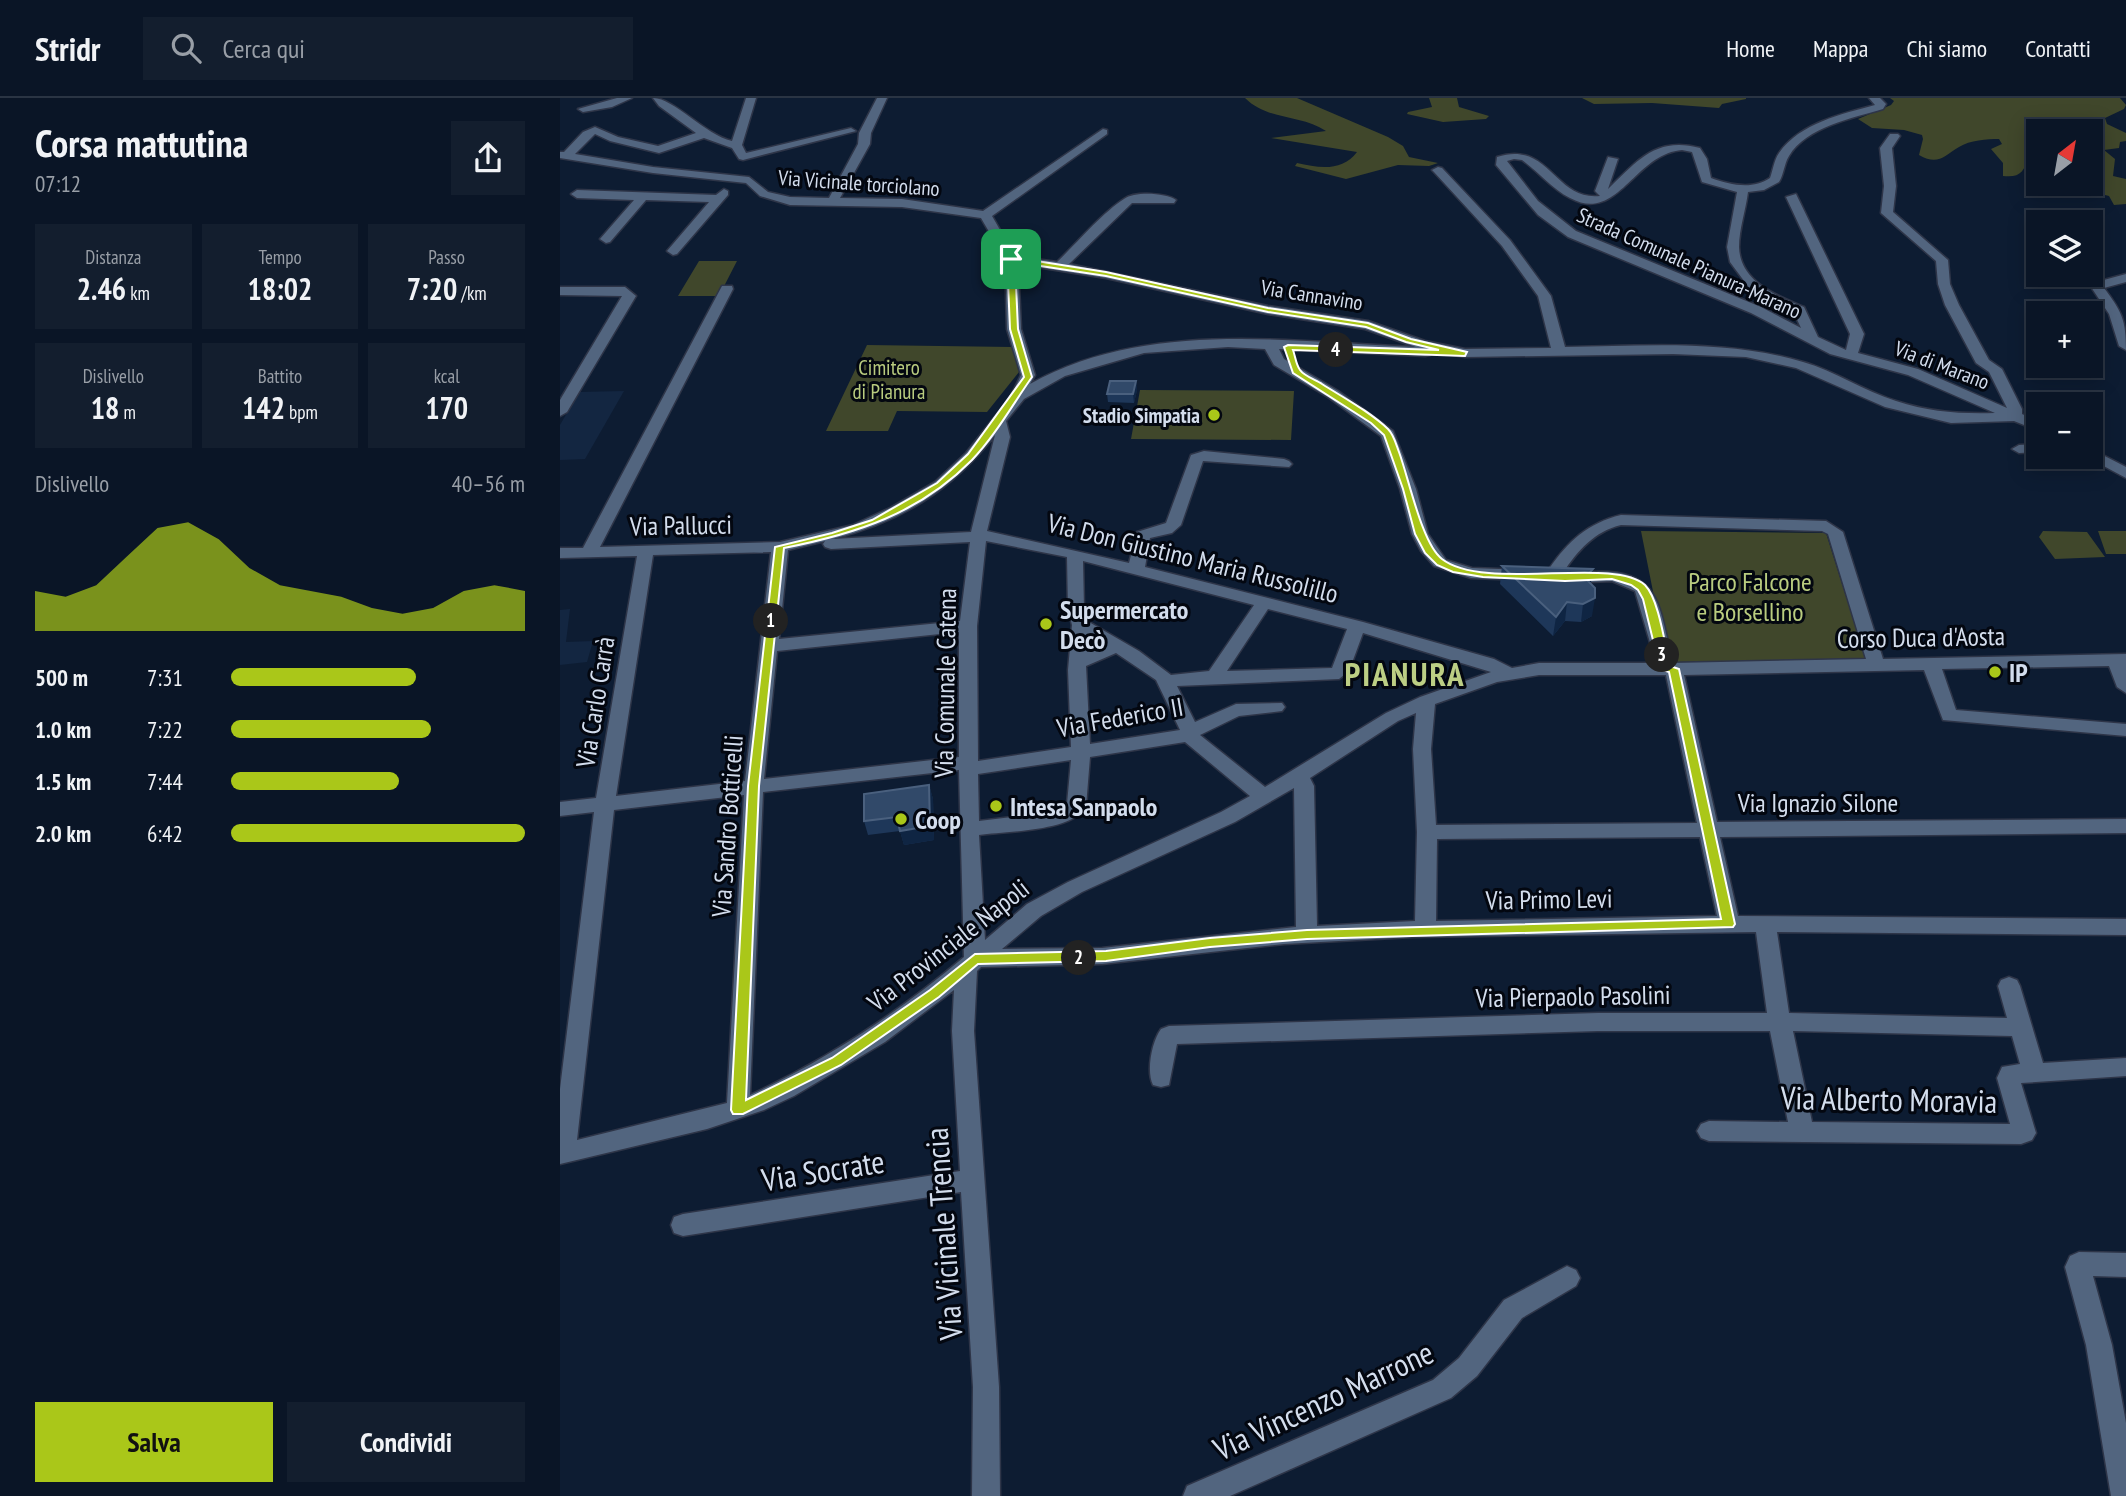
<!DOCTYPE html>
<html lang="it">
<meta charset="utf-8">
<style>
:root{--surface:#0a1526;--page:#131e2e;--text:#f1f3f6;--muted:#999fa7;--line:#2a3443;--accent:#aac719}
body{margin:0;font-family:"PT Sans Narrow",sans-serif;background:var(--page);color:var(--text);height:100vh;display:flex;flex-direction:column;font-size:26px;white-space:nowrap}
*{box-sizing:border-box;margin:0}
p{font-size:23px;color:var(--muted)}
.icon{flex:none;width:38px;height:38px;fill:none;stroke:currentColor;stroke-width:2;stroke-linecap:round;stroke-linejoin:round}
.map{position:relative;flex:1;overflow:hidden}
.drawer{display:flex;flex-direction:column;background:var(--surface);width:560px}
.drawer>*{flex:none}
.needle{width:46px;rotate:31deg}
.tools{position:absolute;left:1466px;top:21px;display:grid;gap:14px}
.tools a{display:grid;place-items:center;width:77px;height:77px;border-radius:0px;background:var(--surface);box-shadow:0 4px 18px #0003,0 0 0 2px var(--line);font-size:35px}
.pin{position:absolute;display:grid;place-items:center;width:60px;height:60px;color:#fff;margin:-30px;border-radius:14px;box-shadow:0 4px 10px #0006}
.km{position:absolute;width:35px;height:35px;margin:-18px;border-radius:50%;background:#222;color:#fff;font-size:19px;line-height:35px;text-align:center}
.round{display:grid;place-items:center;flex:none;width:74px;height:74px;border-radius:0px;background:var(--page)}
.summary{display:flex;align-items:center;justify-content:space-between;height:119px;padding:0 35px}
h1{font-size:38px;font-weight:600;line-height:52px}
.figures{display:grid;grid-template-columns:repeat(3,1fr);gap:10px;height:119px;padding:7px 35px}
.figures div{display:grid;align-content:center;border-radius:0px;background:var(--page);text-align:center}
.figures b{font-size:30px;font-weight:600}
.figures small{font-size:19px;font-weight:400}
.figures p{font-size:19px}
.chart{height:196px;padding:14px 35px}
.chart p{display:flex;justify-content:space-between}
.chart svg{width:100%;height:126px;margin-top:7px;fill:var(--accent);opacity:.7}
.button{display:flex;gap:14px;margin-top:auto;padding:14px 35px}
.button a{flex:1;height:80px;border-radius:0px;background:var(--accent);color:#111;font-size:28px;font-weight:600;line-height:80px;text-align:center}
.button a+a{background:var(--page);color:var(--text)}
ul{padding:0 35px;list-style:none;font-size:23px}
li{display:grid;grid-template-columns:112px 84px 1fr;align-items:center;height:52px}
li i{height:18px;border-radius:9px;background:var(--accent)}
header{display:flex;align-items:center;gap:42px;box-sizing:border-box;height:98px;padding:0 35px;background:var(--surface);border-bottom:2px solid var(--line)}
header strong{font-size:33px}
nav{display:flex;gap:38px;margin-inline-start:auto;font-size:24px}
.search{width:490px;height:63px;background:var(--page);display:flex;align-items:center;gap:18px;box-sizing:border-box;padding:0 24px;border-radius:0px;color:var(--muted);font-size:26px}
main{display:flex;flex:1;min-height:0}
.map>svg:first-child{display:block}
.built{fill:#132641}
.green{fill:#40472b}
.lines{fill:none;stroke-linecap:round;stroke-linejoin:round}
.minor-casing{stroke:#2e3548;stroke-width:3}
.minor{fill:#52657f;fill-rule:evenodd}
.wall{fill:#1e3759}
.shaded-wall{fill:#0f2543}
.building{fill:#314969;stroke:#4a607e;stroke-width:2}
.route{fill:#aac719;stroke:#fff;stroke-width:2;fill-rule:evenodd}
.poi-dot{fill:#aac719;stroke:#030710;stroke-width:2.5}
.labels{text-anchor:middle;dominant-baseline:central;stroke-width:6;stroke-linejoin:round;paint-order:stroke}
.far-street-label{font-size:21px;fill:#d3dded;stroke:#030710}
.far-park-label{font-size:21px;fill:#b9cc7f;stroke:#030710}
.far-poi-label{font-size:21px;font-weight:bold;fill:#d3dded;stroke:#030710;text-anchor:end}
.street-label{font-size:26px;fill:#d3dded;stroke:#030710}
.park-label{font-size:26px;fill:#b9cc7f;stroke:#030710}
.poi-label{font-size:26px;font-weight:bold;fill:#d3dded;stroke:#030710;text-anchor:start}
.near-street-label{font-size:32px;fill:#d3dded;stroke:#030710}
.district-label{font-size:33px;font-weight:bold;letter-spacing:2px;fill:#bcce84;stroke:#030710}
</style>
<header>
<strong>Stridr</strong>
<div class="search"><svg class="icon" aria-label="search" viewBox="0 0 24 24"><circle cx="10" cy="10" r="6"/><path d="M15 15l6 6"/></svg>Cerca qui</div>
<nav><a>Home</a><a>Mappa</a><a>Chi siamo</a><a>Contatti</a></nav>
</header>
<main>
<section class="drawer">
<div class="summary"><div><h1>Corsa mattutina</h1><p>07:12</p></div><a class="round"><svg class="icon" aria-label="share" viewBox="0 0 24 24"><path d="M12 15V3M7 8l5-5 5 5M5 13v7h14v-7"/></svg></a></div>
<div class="figures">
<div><p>Distanza</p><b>2.46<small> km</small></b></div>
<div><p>Tempo</p><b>18:02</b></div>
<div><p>Passo</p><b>7:20<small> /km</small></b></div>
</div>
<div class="figures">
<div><p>Dislivello</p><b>18<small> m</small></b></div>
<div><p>Battito</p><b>142<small> bpm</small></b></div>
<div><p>kcal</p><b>170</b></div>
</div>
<div class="chart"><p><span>Dislivello</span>40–56 m</p>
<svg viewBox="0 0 160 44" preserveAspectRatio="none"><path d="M0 44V30L10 32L20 28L30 18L40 8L50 6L60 12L70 22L80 28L90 30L100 32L110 36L120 38L130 36L140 30L150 28L160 30V44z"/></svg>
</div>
<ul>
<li><b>500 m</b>7:31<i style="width:63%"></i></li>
<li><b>1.0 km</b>7:22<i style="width:68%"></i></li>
<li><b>1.5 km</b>7:44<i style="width:57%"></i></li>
<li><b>2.0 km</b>6:42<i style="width:100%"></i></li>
</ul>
<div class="button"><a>Salva</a><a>Condividi</a></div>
</section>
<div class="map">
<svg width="1566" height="1398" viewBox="0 0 1566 1398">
<rect width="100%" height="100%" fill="#0d1c32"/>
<path class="built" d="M64,293L25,361L0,362V327L19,294Z
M10,511L6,544L33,543L27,564L0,567V512Z"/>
<path class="green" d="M685,0H737L828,39L843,48L849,59L878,65L869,68L838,67L786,81L735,68L737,65C759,70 782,74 797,54L711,40L766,33C741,16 708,23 685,0Z
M869,0H897L899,9L929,18L926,21L883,24L847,16L848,14L872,9Z
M1022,0H1186V1L1162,6L1159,10L1092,5L1034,6Z
M1330,0H1560L1566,7L1564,11L1545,20L1547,26L1566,35V43L1560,44L1559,50L1544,52L1555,61L1553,78L1566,81V106L1554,107L1549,98L1533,94L1518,86H1531V33H1479V56L1469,58C1464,74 1460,80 1443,78V65L1431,51L1442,46L1439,41C1427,41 1410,42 1399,49C1384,58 1378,68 1359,57L1363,41L1362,37L1344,32L1312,30L1298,21L1331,7L1334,3Z
M139,163H177L159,198H118Z
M307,247L452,249L459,274L427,314L337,313L328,333H266Z
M580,292L734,293L731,342L571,341Z
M1081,433L1266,435L1306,562L1107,564Z
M1483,433L1527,434L1545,459L1495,461L1479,439Z
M1538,433H1566V456H1546Z"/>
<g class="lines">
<g class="minor-casing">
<path id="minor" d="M57,0H72L52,9L23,14L18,11Z
M93,0C114,0 145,37 172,43L186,0H196L182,47L186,55L291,30L296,33L183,62L179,61L172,50L144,40L99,55L50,43L35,36L15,56L93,69L189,79L208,94L230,99L269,100L298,46L299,35L317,0H327L311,35L310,46L280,100L342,101L423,113L543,31L547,32V36L432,118L455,158L497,164C516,146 542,115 564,101C575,93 606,95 616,102L614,105H572L509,166L708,208L808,223L865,243L905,251L991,250L978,198L942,148L874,74L872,72L878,69L882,70L950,142L991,198L1005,249C1084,248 1166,241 1243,264C1275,273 1304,293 1336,303C1370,314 1399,316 1435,315L1348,277L1270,256L1191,215L1008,139L978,117L936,67L937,59C990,42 994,103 1040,98L1035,93L1048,59L1058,61L1048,91C1077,63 1096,38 1140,50L1147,61L1151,80C1170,87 1193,92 1210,80C1213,72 1214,62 1219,55C1240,25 1282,16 1315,7L1309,0H1320L1326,6L1323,11C1293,20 1246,29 1229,58C1224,66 1224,76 1219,84L1204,92L1188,94C1186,111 1179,131 1179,149C1180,184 1217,198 1244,209L1258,239L1286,252L1290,236L1226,99L1236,96L1304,236L1298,255L1358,271L1447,310L1429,274L1416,265L1385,207L1378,186L1376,163L1321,115L1324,88L1320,50L1330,36H1338L1340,38L1332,50L1336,88L1333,114L1388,162L1390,186L1399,207L1429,262L1442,271L1462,311V316L1479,324V333L1454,323L1391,325L1325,309L1236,270L1186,259L1113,256L905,259L871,253L870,257L865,258L719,251L724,261L778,293L833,333L856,391L868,436L886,462L912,470L967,472L975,477L967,482L911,480L874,468L861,453L852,436L840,391L821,338L768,299L714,267L705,251L668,249L584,255L505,278L464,301L446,323L450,339L427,433L569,465L577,434L606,425L631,357L644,353L724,361L729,363L732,366L729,369L643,363L621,427L612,435L590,440L585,469L803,524L934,561L952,570L979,565H1096L1075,493L1052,483L1006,485L998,480C1006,472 1023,474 1035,474C1103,471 1099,512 1113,565L1306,561L1268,436L1262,433L1061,427C1035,433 1017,453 1003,475L997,476L989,471C1008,443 1028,425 1061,417L1266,423L1283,434L1323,561L1566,556V595L1557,589L1549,568L1382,571L1396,612L1566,626V638L1383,622L1364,572L1124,577L1157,724L1566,721V735L1160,739L1178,818L1566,821V837L1217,834L1229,915L1447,920L1438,888L1441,882L1449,879L1457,882L1460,888L1483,965L1566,960V978L1461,985L1476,1035L1472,1042L1461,1046L1149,1043L1141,1040L1137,1033L1141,1026L1149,1023L1228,1024L1210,933H1038L617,946L609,987L601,989L593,987C586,973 592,943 601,931L609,928L1038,915H1207L1196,834L852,839L724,846L542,866L421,869L417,873L414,933L439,1289L440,1398H412L413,1289L401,1094L123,1138L114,1135L111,1127L114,1119L123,1116L400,1073L392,933L394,892L325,944L234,998L204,1012L147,1031L0,1066V991L34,714L0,718V704L36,700L77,458L0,460V450H23L162,188H172L173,191L40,449L220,444L293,427L330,410L375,384L406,355L450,300L461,277L447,231L445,161L421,120L342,109L230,107L200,98L186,85L93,75L0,60V54H4L23,34L35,29L58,39L98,48L136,35L99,8ZM1122,52L1132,54L1142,84L1177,94L1167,149L1170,164L1196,199L1234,215L1241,230L1201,209L1016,133L978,103L947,63L954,61L962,62C979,74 992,91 1010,100C1058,126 1074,56 1122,52ZM458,166L546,180L708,216L805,231L856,249C729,244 586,221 470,286L475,277L461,231ZM435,337L411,434L272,441C341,424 392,392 435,337ZM265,443L263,446L265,449L271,451L410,444L400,523L219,541L228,452ZM426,443L507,459L508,511L512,527L508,572L511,649L418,663L417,528ZM211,454L185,683L56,698L93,457ZM523,463L694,507L649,573L611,577L579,553L529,524L524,511ZM708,511L787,531L772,570L667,573ZM399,534V659L204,681L217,553ZM803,535L931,574L860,599L826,615L705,689L640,637L679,618L722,613L725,609L722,605L676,606L635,624L617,588L779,581L789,573ZM529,539L543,547L527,554ZM556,555L596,582L620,632L530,646L526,568ZM979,577H1106L1137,725L876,727L871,651L875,606L937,584ZM856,615L853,651L857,734L855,823L757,828L754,688L750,680L838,623ZM625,644L690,698L661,714L508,784L467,806L425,842L419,737C446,733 511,734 526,709L530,659ZM511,662L507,706L494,714L419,723L418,676ZM399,672L404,859C339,914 268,961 190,997L203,694ZM734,690L736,829L542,850L442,851L481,818L522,794L675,724ZM184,697L167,1005L17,1042L54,712ZM1140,739L1157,818L876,823L877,741ZM1233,933L1452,938L1460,966L1442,969L1437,980L1450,1026L1252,1024Z
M164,91L168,93V97L117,156L113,157L107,153L149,104L86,102L50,144L46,145L40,141L74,102L17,100L11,96L17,92L156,97Z
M1531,174L1540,183L1566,176V184L1544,190C1562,214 1566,222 1566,252L1559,248L1549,216L1523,177H1531Z
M0,189H65L76,198L7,314L0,318V302L62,198L0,197Z
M1479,346V354L1459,355L1452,351L1459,347Z
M1531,351L1566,369V380L1527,359H1531Z
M1519,1154L1566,1155V1179L1533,1178L1552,1247L1566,1325V1398H1551L1526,1247L1505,1169L1510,1158Z
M1007,1168L1016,1172L1020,1180L1016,1188L962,1220L917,1278L891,1300L670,1398H623L627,1388L873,1282L899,1260L944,1202Z"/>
</g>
<use href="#minor" class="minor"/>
</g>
<path class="wall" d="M576,283L577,292L574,305L548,304L547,296Z
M942,468L1033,471L1031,485L1032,518L1021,524L1005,523L993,538L940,486Z
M369,687L373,701L374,742L344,747L340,733L308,737L304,723Z"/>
<path class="shaded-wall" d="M576,283L577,292L574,305L573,296Z
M1033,471L1030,489L1025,480Z
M1035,500L1032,518L1021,524L1023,506Z
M1007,504L1005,523L993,538L996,519Z
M369,687L373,701L374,742L344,747L340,733Z"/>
<path class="building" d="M550,283H576L573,296H547Z
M942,468L1033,471L1025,480L1035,490V500L1023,506L1007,504L996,519Z
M369,687L370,728L340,733L337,719L304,723V696Z"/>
<path class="route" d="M451,159L546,174L708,210L808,225L851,241L907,254L905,258L733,252C735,257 736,267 740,272C744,278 756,282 762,286C784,300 809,313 828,331C834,337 836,346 839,354C849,381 862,446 882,461C924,494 1054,458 1085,487C1099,501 1105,548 1110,568L1119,571L1175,826L1173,829L747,841L650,849L546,863L418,866L379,899L281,967L183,1016H173L171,1012L188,688L215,449L272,435L312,422L377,385L408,356L464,279L450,231L447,161ZM455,164L546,178L708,214L806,229L846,244L879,252L728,247L724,249L733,275L811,325L824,337L843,391L855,436L865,455L877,467L893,474L923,479L1005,483L1052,481L1071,487L1078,492L1083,501L1100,571L1109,574L1161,821L747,832L650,840L546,853L415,856L370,892L272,960L186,1002L199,688L224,450C295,436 359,416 412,362C435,338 453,306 472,279L458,231Z"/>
<g class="poi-dot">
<circle cx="654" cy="317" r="7"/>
<circle cx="486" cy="526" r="7"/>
<circle cx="1435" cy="574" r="7"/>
<circle cx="436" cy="708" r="7"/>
<circle cx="341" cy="721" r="7"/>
</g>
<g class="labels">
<g class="far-street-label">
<text transform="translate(299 85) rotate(4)">Via Vicinale torciolano</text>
<text transform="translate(1129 165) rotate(24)">Strada Comunale Pianura-Marano</text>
<text transform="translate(752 197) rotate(9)">Via Cannavino</text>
<text transform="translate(1382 267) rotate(21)">Via di Marano</text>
</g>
<g class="far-park-label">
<text x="329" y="269">Cimitero<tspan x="329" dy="24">di Pianura</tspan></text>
</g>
<g class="far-poi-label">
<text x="640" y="317">Stadio Simpatia</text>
</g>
<g class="street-label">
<text transform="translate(121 427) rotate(-1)">Via Pallucci</text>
<text transform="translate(633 460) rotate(14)">Via Don Giustino Maria Russolillo</text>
<text transform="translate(1361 539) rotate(-1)">Corso Duca d'Aosta</text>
<text transform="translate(385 585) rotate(-89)">Via Comunale Catena</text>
<text transform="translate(35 604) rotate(-81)">Via Carlo Carrà</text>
<text transform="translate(560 619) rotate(-10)">Via Federico II</text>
<text x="1258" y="704">Via Ignazio Silone</text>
<text transform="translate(167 728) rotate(-86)">Via Sandro Botticelli</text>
<text transform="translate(989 801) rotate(-1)">Via Primo Levi</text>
<text transform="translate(388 847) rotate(-38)">Via Provinciale Napoli</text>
<text transform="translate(1013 898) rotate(-1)">Via Pierpaolo Pasolini</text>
</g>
<g class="park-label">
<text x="1190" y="483">Parco Falcone<tspan x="1190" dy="30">e Borsellino</tspan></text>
</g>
<g class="poi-label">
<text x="500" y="511">Supermercato<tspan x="500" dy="30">Decò</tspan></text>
<text x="1449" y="574">IP</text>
<text x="450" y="708">Intesa Sanpaolo</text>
<text x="355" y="721">Coop</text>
</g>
<g class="near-street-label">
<text transform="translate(1329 1001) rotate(1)">Via Alberto Moravia</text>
<text transform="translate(263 1072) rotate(-9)">Via Socrate</text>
<text transform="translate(383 1136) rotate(-94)">Via Vicinale Trencia</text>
<text transform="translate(763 1302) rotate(-25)">Via Vincenzo Marrone</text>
</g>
<g class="district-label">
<text x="845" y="575">PIANURA</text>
</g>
</g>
</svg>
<div class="tools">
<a><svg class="needle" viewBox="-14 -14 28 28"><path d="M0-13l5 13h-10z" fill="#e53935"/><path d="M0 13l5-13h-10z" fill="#999fa7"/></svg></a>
<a><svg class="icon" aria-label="layers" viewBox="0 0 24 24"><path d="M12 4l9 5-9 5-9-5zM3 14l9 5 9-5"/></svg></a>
<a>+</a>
<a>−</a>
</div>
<div class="pin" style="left:451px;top:161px;background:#1e9e55"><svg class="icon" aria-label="arrive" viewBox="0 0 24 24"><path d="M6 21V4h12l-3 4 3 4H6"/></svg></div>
<b class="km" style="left:211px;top:523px">1</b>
<b class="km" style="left:519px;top:860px">2</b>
<b class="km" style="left:1102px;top:557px">3</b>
<b class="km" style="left:776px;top:252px">4</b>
</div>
</main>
